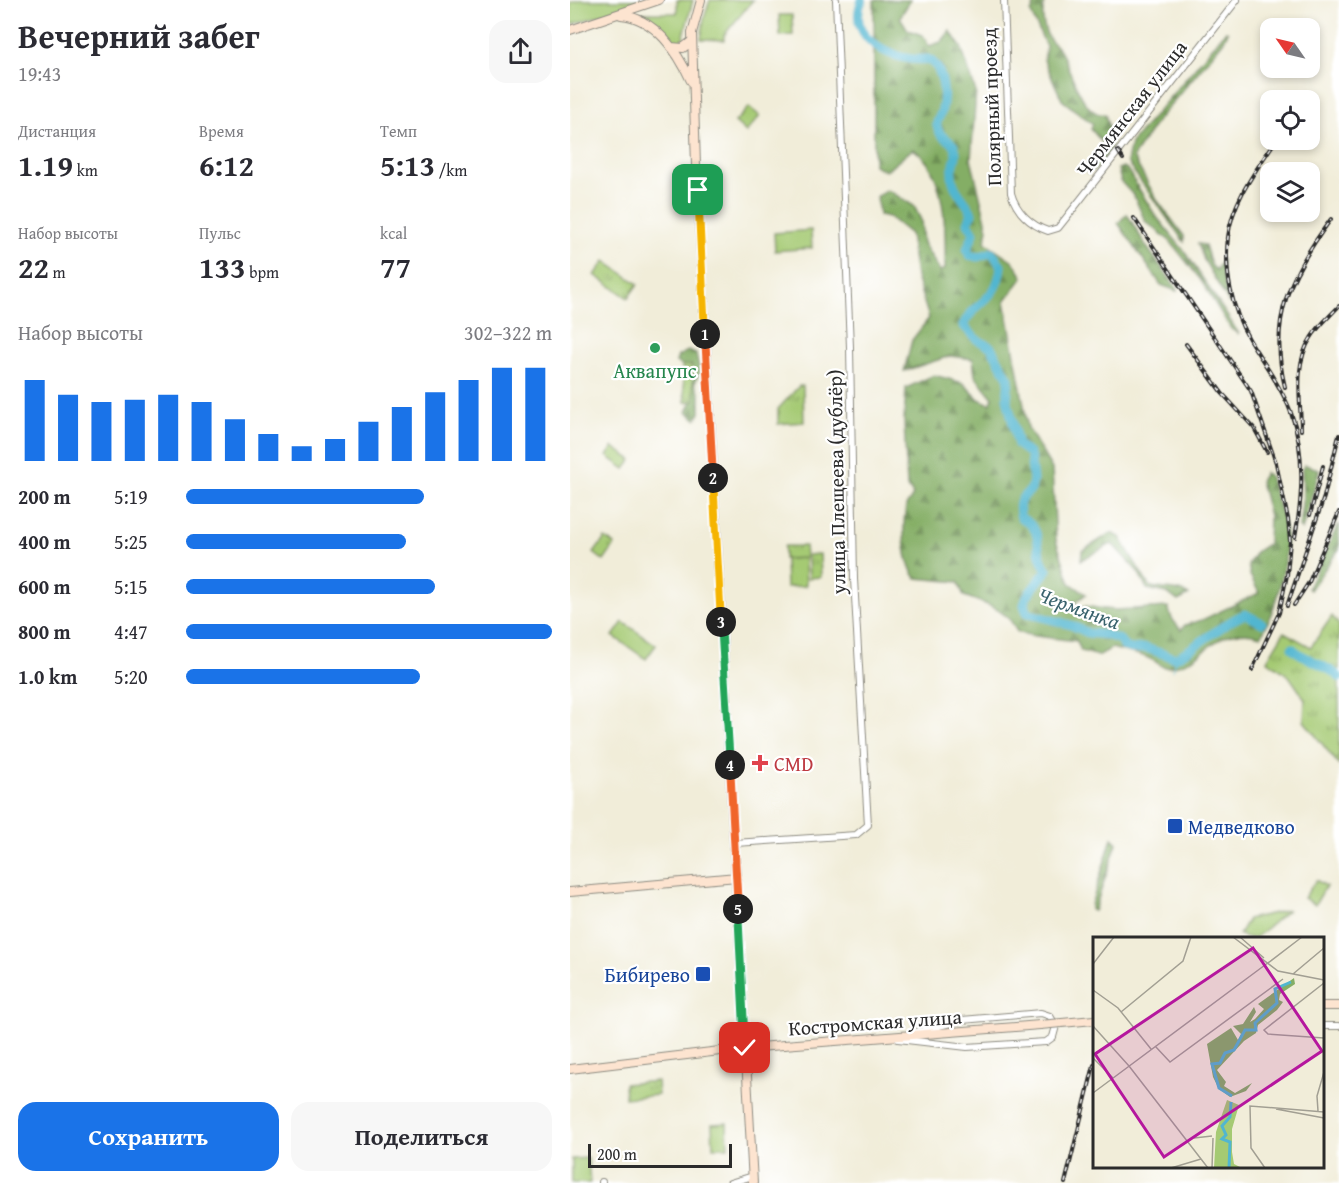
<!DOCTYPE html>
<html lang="ru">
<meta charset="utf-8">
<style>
:root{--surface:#fff;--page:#f7f7f7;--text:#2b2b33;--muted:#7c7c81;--accent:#1a73e8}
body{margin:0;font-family:"Gentium Book Plus",serif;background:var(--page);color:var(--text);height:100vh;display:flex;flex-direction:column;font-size:22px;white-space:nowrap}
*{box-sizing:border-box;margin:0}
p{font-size:20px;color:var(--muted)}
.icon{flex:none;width:33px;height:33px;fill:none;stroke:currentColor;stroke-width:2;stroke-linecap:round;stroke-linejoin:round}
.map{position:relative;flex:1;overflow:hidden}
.details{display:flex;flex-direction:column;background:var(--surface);width:570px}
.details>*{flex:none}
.needle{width:39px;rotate:304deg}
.fabs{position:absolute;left:690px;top:18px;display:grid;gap:12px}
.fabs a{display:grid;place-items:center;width:60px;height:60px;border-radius:12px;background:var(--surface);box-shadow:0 3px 9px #0003;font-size:30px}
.scale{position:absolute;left:18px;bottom:15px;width:144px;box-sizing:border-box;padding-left:6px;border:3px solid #2b2b2b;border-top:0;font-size:16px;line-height:21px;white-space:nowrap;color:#2b2b2b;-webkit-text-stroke:4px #fff;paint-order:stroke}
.pin{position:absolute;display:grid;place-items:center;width:51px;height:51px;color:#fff;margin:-26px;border-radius:12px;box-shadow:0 3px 9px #0006}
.km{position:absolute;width:30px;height:30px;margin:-15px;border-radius:50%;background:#222;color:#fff;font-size:16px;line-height:30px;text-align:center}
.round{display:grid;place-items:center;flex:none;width:63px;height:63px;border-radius:18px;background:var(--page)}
.head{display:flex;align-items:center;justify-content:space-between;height:102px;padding:0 18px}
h1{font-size:33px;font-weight:600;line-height:45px}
.stats{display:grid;grid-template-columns:repeat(3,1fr);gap:9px;height:102px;padding:6px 18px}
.stats div{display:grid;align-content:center}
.stats b{font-size:30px;font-weight:600}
.stats small{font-size:16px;font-weight:400}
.stats p{font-size:16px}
.chart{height:168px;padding:12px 18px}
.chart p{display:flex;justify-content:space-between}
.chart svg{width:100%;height:108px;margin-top:6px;stroke:var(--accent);stroke-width:6}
.action{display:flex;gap:12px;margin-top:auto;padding:12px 18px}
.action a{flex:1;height:69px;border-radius:18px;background:var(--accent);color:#fff;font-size:24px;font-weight:600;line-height:69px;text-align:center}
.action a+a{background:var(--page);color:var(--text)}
ul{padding:0 18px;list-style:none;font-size:20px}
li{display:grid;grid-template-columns:96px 72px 1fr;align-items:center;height:45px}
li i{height:15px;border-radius:8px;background:var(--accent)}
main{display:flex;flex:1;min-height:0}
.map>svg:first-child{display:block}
.green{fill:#a5ca73;stroke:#687a4f;stroke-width:1.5}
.forest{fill:url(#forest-firs);stroke:#586c48;stroke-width:1.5}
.park{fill:url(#park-tufts);stroke:#687a4f;stroke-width:1.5}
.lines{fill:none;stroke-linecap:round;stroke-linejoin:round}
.stream{stroke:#51b6d0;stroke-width:1.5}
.river{stroke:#51b6d0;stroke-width:9}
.street-casing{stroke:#8e8c82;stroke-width:8}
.secondary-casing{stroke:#8e8c82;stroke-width:10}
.street{stroke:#fff;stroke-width:6}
.secondary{stroke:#fde4d0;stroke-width:8}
.rail-casing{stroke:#2b2b2b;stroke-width:4}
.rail{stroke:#fff;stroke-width:1.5;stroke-dasharray:4.5;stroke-linecap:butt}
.secondary-bridge-casing{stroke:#8e8c82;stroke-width:10;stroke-linecap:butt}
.secondary-bridge{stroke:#fde4d0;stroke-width:8}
.split-1-casing{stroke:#fff;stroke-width:12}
.split-2-casing{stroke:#fff;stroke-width:12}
.split-3-casing{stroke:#fff;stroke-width:12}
.split-4-casing{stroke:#fff;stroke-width:12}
.split-5-casing{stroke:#fff;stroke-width:12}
.split-6-casing{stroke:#fff;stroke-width:12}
.split-1{stroke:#f5b400;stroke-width:8}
.split-2{stroke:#f0652b;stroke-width:8}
.split-3{stroke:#f5b400;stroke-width:8}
.split-4{stroke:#22a559;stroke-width:8}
.split-5{stroke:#f0652b;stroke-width:8}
.split-6{stroke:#22a559;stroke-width:8}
.leisure-dot{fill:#2e9e5b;stroke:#fff;stroke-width:2}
.health-dot{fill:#e0444e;stroke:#fff;stroke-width:2}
.transit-dot{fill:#1a4fb4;stroke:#fff;stroke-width:2}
.labels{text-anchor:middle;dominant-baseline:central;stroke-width:4.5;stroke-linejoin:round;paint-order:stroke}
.street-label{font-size:20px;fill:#2b2b2b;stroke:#fff}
.leisure-label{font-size:20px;fill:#27864d;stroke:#fff}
.health-label{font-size:20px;fill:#be3a42;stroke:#fff;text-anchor:start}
.transit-label{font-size:20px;fill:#164399;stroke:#fff;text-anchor:start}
.water-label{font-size:21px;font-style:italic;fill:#3a636d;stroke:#fff}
.inset-river{fill:none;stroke:#51b6d0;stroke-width:3}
.inset-road{fill:none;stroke:#a29f93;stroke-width:1.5}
.view{fill:#b5179e;fill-opacity:0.15;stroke:#b5179e;stroke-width:3}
.inset-edge{fill:none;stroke:#2b2b2b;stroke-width:3}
</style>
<main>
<section class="details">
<div class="head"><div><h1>Вечерний забег</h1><p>19:43</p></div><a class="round"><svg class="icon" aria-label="share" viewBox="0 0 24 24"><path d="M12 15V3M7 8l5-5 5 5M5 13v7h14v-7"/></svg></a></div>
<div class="stats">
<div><p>Дистанция</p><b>1.19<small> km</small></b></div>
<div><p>Время</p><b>6:12</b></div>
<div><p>Темп</p><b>5:13<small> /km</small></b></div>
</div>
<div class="stats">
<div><p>Набор высоты</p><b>22<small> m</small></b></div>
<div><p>Пульс</p><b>133<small> bpm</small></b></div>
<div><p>kcal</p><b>77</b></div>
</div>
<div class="chart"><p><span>Набор высоты</span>302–322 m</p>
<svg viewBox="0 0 160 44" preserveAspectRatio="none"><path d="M5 44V11M15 44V17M25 44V20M35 44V19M45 44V17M55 44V20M65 44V27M75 44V33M85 44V38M95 44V35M105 44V28M115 44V22M125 44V16M135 44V11M145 44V6M155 44V6"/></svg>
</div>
<ul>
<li><b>200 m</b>5:19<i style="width:65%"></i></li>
<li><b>400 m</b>5:25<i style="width:60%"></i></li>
<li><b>600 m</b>5:15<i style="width:68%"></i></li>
<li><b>800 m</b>4:47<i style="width:100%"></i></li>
<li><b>1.0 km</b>5:20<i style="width:64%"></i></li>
</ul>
<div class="action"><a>Сохранить</a><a>Поделиться</a></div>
</section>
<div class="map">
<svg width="769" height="1183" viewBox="0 0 769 1183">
<defs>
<pattern id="forest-firs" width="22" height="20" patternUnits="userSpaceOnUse" patternTransform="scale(1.5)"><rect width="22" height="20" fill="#84ae65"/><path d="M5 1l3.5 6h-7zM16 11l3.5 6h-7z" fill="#6c8e53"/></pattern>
<pattern id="park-tufts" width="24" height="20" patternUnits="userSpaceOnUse" patternTransform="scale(1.5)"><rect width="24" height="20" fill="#a5ca73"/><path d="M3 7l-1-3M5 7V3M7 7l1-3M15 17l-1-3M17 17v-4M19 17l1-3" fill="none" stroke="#87a45f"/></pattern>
</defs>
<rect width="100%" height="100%" fill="#fff"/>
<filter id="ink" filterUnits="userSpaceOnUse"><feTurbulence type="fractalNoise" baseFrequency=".0167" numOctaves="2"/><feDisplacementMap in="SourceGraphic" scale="12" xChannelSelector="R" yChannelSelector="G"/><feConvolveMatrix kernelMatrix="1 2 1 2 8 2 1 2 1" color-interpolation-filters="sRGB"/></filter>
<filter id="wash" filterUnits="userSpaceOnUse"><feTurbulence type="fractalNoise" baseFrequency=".008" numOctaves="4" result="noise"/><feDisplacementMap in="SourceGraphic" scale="24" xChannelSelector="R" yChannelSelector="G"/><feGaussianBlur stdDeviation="1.35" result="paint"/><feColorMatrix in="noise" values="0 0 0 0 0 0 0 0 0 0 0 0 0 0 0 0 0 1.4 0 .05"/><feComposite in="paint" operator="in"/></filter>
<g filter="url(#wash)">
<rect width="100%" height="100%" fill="#f1edd9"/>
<path class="green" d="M10,0H77L0,25V3Z
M107,0H123L112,43L109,45L71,15L74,13H107Z
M140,0H183L154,35V40L131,39L134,18Z
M241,230L242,248L205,251L204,233Z
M43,447L62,460L55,469L37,456Z
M235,558L236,586L216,587L215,559Z
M53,622L86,645L76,659L43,636Z
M746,880L756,886L745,905L734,898Z
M18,1158L20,1183H2V1159Z"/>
<path class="forest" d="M304,0H341L330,17L338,30L353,35L359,46L371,42L380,31L391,47L406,92L401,159L418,229L415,242L443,261L453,277L435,301L458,428L482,469L486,540L500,583L516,594L506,602L507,610L514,606L544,610L598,607L602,619L611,630L615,625L632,620L689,593L680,575L678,564L687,551L698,544L699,516L690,481L695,473L699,475C704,493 711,511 715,528C721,556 705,612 691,636C640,621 638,667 593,667C576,653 563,655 542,648L528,656L511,651L507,641C486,638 468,638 447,632C438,609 415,604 394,596L388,582L346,578C333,562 332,527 336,506C338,501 342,499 343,494L337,487L334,421L336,388L364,375L393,383L409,399L420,404L423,398L405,376L403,359L380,356L334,371L342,340L359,318L346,277L340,234L319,217L309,215L307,196L318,190L344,206L351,220L353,243L370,271L375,269C376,233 377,170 343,149L316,171L304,165Z
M466,0H475C472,11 472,22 476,32C479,42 488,46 492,54C501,70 514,119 535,114L538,125L543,131C544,147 533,168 517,173L516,168L531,149L532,142L521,129L523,124L492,100L474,60L476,46L461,13Z
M656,31L658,32L653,42L587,121L563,157L587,200L614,236V242L560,166L557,162L561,143Z
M553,167L557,169L585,215L616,253L669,334L661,329L630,279L600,241L575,221L564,196L551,182L548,169Z
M557,214L576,246L606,287L607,291L591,285L548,223Z
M628,244L635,245L641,265L646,270L652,261V274L659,303L634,260Z
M118,351L126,354L130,372L125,383L130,395V413L126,419L117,412L123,399L114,367L106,362L108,356Z
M735,465L749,469V472L732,530L729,527L733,496L732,469Z
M769,523V549L740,590L738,588Z
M541,533L550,537L579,586C590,590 611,588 619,595L608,601L597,593L577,589L568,572L542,544L511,560L512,551Z
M542,838L547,843L524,911L521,910V905Z"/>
<path class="park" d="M209,15H222L223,35L210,36Z
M179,107L190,116L176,132L165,122Z
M35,261L68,284L58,298L25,275Z
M112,365H122L124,401L115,402Z
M229,386H233L234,422L208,424V409Z
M35,538L45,545L34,561L24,553Z
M214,546H235L236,558L214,559Z
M250,554L251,577L239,578L238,555Z
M762,616L769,625V765L734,721L735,699L719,676L697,660L714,632L741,647Z
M718,910L685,938H675L669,934L678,919Z
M87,1081L88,1095L55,1098L54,1084Z
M157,1123L158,1147H143L142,1124Z"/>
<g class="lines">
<path class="stream" d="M603,670L605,658"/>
<path class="river" d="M292,0C275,40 325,63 358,59C374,67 376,97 371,113C369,118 366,121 367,126C369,138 379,138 384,146C389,155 383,164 382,173C381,189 395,199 402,213L398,223L404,233L397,249L399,255L408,257L422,252L431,266C427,303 407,298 393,325L406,339L421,347L439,379L437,398L448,445L460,454L463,480L461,490C450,498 447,503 451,518C477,531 461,547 477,570L457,596L454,605L457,613L501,625L518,633L537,635L550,640L554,647L562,649L576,648L605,658C631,645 649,625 675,614L692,623
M722,648C736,661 755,663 769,677"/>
</g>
</g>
<g filter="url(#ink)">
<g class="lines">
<g class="street-casing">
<path id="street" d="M434,0L441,193C446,211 460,225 478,231L488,228L496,218L667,0
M165,843L286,835L298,825L284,579L280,347L266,0
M752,1026H769
M328,1039L397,1047L476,1042L483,1037L486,1026L480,1016L471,1013L392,1020L346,1032
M32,1183V1182
M160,1183L183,1176"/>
</g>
<g class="secondary-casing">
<path id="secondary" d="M131,0L122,33L126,166L183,1183
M51,15C85,18 108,52 121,81
M0,30L89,0
M101,47L113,48L122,41
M0,892L167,877
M752,1006H769
M0,1069L175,1048L470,1025"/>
</g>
<use href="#street" class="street"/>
<use href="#secondary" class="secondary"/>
<g class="rail-casing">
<path id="rail" d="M706,140C687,169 662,201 658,237C654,271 662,310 679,339C693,363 710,384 720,410C735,449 733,496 725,537
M548,151L553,159
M564,218L681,391L706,463L718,519L720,541L717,575L709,613L682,670
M616,344L652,393L684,428L697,452
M715,387C698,318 720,275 761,219
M731,430C731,400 723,365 741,338C748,326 760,316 769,306
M740,515L753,466
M724,605L739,582L769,512
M717,606L754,497L769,435
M495,1183L524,1065"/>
</g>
<use href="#rail" class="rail"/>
<g class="secondary-bridge-casing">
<path id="secondary-bridge" d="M470,1025L524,1020"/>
</g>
<use href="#secondary-bridge" class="secondary-bridge"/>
</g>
</g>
<g class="lines" filter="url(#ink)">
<g class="split-1-casing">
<path id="split-1" d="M128,190L135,334"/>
</g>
<g class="split-2-casing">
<path id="split-2" d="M135,334L143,478"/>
</g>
<g class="split-3-casing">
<path id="split-3" d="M143,478L151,622"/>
</g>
<g class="split-4-casing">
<path id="split-4" d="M151,622L160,765"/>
</g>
<g class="split-5-casing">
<path id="split-5" d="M160,765L168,909"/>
</g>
<g class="split-6-casing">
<path id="split-6" d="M168,909L175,1048"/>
</g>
<use href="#split-1" class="split-1"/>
<use href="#split-2" class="split-2"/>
<use href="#split-3" class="split-3"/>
<use href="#split-4" class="split-4"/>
<use href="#split-5" class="split-5"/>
<use href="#split-6" class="split-6"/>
</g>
<circle class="leisure-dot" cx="85" cy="348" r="6"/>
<path class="health-dot" d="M187 754h6v6h6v6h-6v6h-6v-6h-6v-6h6z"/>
<g class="transit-dot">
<rect x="597" y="818" width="16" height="16" rx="3"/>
<rect x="125" y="966" width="16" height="16" rx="3"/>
</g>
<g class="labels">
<g class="street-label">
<text transform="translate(421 107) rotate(-92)">Полярный проезд</text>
<text transform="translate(561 108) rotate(-52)">Чермянская улица</text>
<text transform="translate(266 482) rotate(-91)">улица Плещеева (дублёр)</text>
<text transform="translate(305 1022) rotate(-4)">Костромская улица</text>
</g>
<g class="leisure-label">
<text x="85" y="370">Аквапупс</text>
</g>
<g class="health-label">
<text x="204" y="763">CMD</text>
</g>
<g class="transit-label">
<text x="618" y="826">Медведково</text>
<text x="120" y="974" text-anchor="end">Бибирево</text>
</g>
<g class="water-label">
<text transform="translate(509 608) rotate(20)">Чермянка</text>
</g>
</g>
<g transform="translate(523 937)">
<rect width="231" height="231" fill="#f1edd9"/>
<path d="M201,41L202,47L187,57L186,63L190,65L184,73L165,88L163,96L151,104L124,133L133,145L131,149L142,156L159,146L153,154L137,160L126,152L120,140L114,107L138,91L145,103L148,97L140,89L150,87L161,70L163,75L157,85L162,82L171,72L165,67Z" fill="#84ae65"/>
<path d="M134,163L146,168L139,192V215L141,227L149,231H121L123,195Z" fill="#a5ca73"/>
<path class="inset-river" d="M139,159L126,151L119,127L127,126L132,116L141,113L152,93H163L162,86L184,66L182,52L198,45M136,231L137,205L129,202L133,198L129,189L137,180L138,165"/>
<path class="inset-road" d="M140,0L185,34L231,43M147,0L171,21M175,26L209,0M0,27L21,0M200,37L231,11M231,46L171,93L175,97L231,101M0,53L25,71L58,112M28,75L90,24L98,0M0,89L36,129M62,109L77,125L190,42M0,121L20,141M36,129L115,231M0,156L176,25M183,172L231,181M225,174L224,159L231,135M101,201L119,199M78,231L108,222M90,231H109M119,231L120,201M172,231L158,211L157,169L231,175"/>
<path class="view" d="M160,11L229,114L71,220L2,117Z"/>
<rect width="231" height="231" class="inset-edge"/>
</g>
</svg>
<div class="fabs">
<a><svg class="needle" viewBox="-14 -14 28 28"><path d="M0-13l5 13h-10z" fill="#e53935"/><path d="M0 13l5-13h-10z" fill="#7c7c81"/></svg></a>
<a><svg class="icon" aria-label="locate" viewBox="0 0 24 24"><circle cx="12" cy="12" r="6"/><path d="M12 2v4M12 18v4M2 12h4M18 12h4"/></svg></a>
<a><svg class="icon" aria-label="layers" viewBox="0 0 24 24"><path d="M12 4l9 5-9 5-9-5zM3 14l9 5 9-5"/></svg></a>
</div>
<div class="scale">200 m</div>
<div class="pin" style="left:128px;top:190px;background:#1e9e55"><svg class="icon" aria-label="arrive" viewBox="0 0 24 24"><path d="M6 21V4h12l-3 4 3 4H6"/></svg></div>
<div class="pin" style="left:175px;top:1048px;background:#d93025"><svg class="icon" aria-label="check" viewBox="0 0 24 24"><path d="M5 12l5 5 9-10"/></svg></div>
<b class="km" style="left:135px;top:334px">1</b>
<b class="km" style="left:143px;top:478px">2</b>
<b class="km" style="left:151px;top:622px">3</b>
<b class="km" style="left:160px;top:765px">4</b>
<b class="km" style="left:168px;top:909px">5</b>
</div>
</main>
